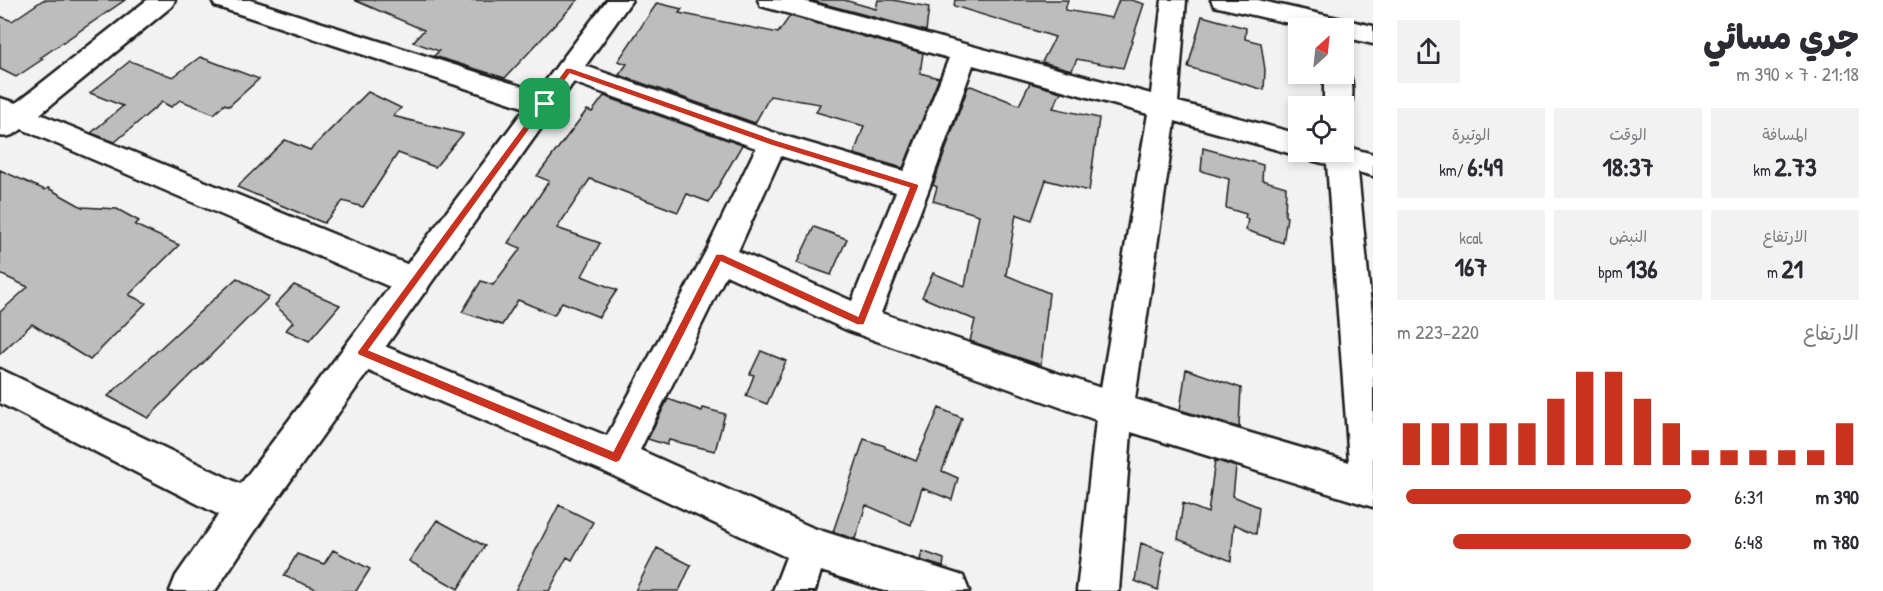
<!DOCTYPE html>
<html lang="ar">
<meta charset="utf-8">
<style>
:root{--surface:#fff;--page:#f2f2f3;--text:#2b2b33;--muted:#7c7c81;--accent:#c8321e}
body{margin:0;font-family:"Patrick Hand","Playpen Sans Arabic",sans-serif;background:var(--page);color:var(--text);direction:rtl;height:100vh;display:flex;flex-direction:column;font-size:22px;white-space:nowrap}
*{box-sizing:border-box;margin:0}
p{font-size:20px;color:var(--muted)}
.icon{flex:none;width:33px;height:33px;fill:none;stroke:currentColor;stroke-width:2;stroke-linecap:round;stroke-linejoin:round}
.map{position:relative;flex:1;overflow:hidden;direction:ltr}
.details{display:flex;flex-direction:column;background:var(--surface);width:510px}
.details>*{flex:none}
.needle{width:39px;rotate:27deg}
.buttons{position:absolute;left:1288px;top:18px;display:grid;gap:12px}
.buttons a{display:grid;place-items:center;width:66px;height:66px;border-radius:0px;background:var(--surface);box-shadow:0 3px 9px #0003;font-size:30px}
.pin{position:absolute;display:grid;place-items:center;width:51px;height:51px;color:#fff;margin:-26px;border-radius:12px;box-shadow:0 3px 9px #0006}
.round{display:grid;place-items:center;flex:none;width:63px;height:63px;border-radius:0px;background:var(--page)}
.head{display:flex;align-items:center;justify-content:space-between;height:102px;padding:0 24px}
h1{font-size:33px;font-weight:800;line-height:45px}
.metrics{display:grid;grid-template-columns:repeat(3,1fr);gap:9px;height:102px;padding:6px 24px}
.metrics div{display:grid;align-content:center;border-radius:0px;background:var(--page);text-align:center}
.metrics b{font-size:26px;font-weight:800}
.metrics small{font-size:16px;font-weight:400}
.metrics p{font-size:16px}
.chart{height:168px;padding:12px 24px}
.chart p{display:flex;justify-content:space-between}
.chart svg{width:100%;height:108px;margin-top:6px;stroke:var(--accent);stroke-width:6}
ul{padding:0 24px;list-style:none;font-size:20px}
li{display:grid;grid-template-columns:96px 72px 1fr;align-items:center;height:45px}
li i{height:15px;border-radius:8px;background:var(--accent)}
main{display:flex;flex:1;min-height:0}
.map>svg:first-child{display:block}
.building{fill:#bdbdbd;stroke:#1c1c1c;stroke-width:1.5}
.lines{fill:none;stroke-linecap:round;stroke-linejoin:round}
.minor-casing{stroke:#1c1c1c;stroke-width:5}
.major-casing{stroke:#1c1c1c;stroke-width:5}
.minor{fill:#fff;fill-rule:evenodd}
.major{fill:#fff;fill-rule:evenodd}
.route{fill:#c8321e;stroke:#fff;stroke-width:1.5;fill-rule:evenodd}
</style>
<main>
<section class="details">
<div class="head"><div><h1>جري مسائي</h1><p>21:18 · 7 × 390 m</p></div><a class="round"><svg class="icon" aria-label="share" viewBox="0 0 24 24"><path d="M12 15V3M7 8l5-5 5 5M5 13v7h14v-7"/></svg></a></div>
<div class="metrics">
<div><p>المسافة</p><b>2.73<small> km</small></b></div>
<div><p>الوقت</p><b>18:37</b></div>
<div><p>الوتيرة</p><b>6:49<small> /km</small></b></div>
</div>
<div class="metrics">
<div><p>الارتفاع</p><b>21<small> m</small></b></div>
<div><p>النبض</p><b>136<small> bpm</small></b></div>
<div><p>kcal</p><b>167</b></div>
</div>
<div class="chart"><p><span>الارتفاع</span>220–223 m</p>
<svg viewBox="0 0 160 44" preserveAspectRatio="none"><path d="M5 44V27M15 44V27M25 44V27M35 44V27M45 44V27M55 44V17M65 44V6M75 44V6M85 44V17M95 44V27M105 44V38M115 44V38M125 44V38M135 44V38M145 44V38M155 44V27"/></svg>
</div>
<ul>
<li><b>390 m</b>6:31<i style="width:97%"></i></li>
<li><b>780 m</b>6:48<i style="width:81%"></i></li>
</ul>
</section>
<div class="map">
<svg width="1373" height="591" viewBox="0 0 1373 591">
<rect width="100%" height="100%" fill="#f2f2f2"/>
<filter id="ink" filterUnits="userSpaceOnUse"><feTurbulence type="fractalNoise" baseFrequency=".0167" numOctaves="2"/><feDisplacementMap in="SourceGraphic" scale="12" xChannelSelector="R" yChannelSelector="G"/><feConvolveMatrix kernelMatrix="1 2 1 2 8 2 1 2 1" color-interpolation-filters="sRGB"/></filter>
<g filter="url(#ink)">
<path class="building" d="M43,0H125L40,58L43,59L16,77L0,69V16L12,21Z
M354,0H578L505,78L434,56L439,51L413,42L424,30Z
M809,0H844L876,9L878,0H893L929,7L926,31Z
M955,0H1068L1065,10L1112,18L1119,0H1131L1144,4L1123,68L1077,59L1072,70L1042,62L1055,37L954,6Z
M657,3L682,9L679,13L778,33L790,16L923,53L920,73L939,78L903,168L854,154L864,126L816,112L820,104L770,96L755,123L619,75L627,64L618,61Z
M1202,16L1246,28L1245,39L1261,43L1265,70L1264,90L1188,67Z
M200,57L259,79L229,106L225,104L214,114L180,100L171,107L162,102L115,142L91,133L123,106L90,93L130,61L173,77Z
M1030,83L1061,92L1053,108L1099,118L1089,191L1046,180L1032,220L1016,214L1006,275L1049,293L1041,365L970,341L975,320L922,297L933,273L965,286L979,215L933,201L937,187L933,185L968,87L971,86L1019,105Z
M368,92L401,108L393,116L463,134L435,167L398,153L363,207L343,201L324,223L237,187L285,140L310,150Z
M604,96L742,145L709,202L687,194L678,212L590,179L557,228L600,243L582,276L617,290L599,317L562,302L554,315L518,300L502,325L462,312L481,281L493,285L521,248L508,243L549,181L537,176L587,110L592,112Z
M1203,148L1263,165L1262,180L1286,187L1285,216L1287,217L1283,243L1246,230L1248,219L1245,218L1246,214L1226,208L1229,179L1201,171Z
M0,170L45,190L48,188L82,207L117,209L139,221L135,225L179,245L129,295L146,303L90,360L32,324L0,354V312L28,287L0,274Z
M814,227L847,239L831,275L797,263Z
M237,278L269,297L148,418L108,396Z
M294,285L340,305L309,341L286,330L293,322L275,305Z
M761,351L786,361L767,404L746,396L754,375L750,374Z
M1186,369L1241,388L1239,425L1241,428L1180,410Z
M668,399L702,411L703,408L725,414L715,451L669,440L667,445L648,439Z
M939,408L962,418L942,471L958,478L952,500L922,488L911,525L866,505L855,539L833,532L864,439L885,446V448L916,461Z
M1215,460L1236,467L1233,496L1259,507L1256,534L1234,524L1231,561L1178,539L1183,503L1208,513Z
M559,505L593,522L572,560L567,557L549,591H515Z
M437,520L485,546L458,589L409,561Z
M1141,543L1164,552L1158,590L1135,581Z
M657,548L691,565L679,591H635Z
M333,550L370,569L356,591H321L284,576L297,554L324,564Z
M922,551L944,559L943,567L920,560Z"/>
<g class="lines">
<g class="minor-casing">
<path id="minor" d="M147,0H175L172,6L40,114L426,272L430,282L426,292L414,296L402,292L22,129C15,134 9,138 0,136V98L16,103Z
M212,0H250L555,97L559,104L555,111L545,114L535,111L215,6Z
M758,0H800L1151,94L1162,0H1186L1178,102L1299,134V152H1344V142L1351,144L1354,149L1373,154V176L1358,172L1373,326V507L1131,432L1119,591H1077L1096,420L849,331L726,275L640,450L813,528L963,576L969,591H884L821,571L815,591H773L786,557L603,471L350,363L345,352L350,341L362,337L607,436L706,251L756,148L559,77L555,70L559,63L568,61L577,63L781,135L904,171L949,58L761,6ZM973,65L1148,114L1101,388L881,313L930,186ZM1175,121L1299,156L1307,153L1311,160L1327,164L1349,462L1135,399ZM781,156L896,192L852,301L738,251Z
M1211,0H1258L1373,26V44L1344,37V28H1310L1214,6Z
M1344,67C1355,75 1354,102 1348,113L1344,114V106H1324V74H1344Z
M0,369L261,494L266,508L261,522L247,527L233,522L0,403Z"/>
</g>
<g class="major-casing">
<path id="major" d="M607,0H632L261,522L215,591H170L176,576L233,494Z"/>
</g>
<use href="#minor" class="minor"/>
<use href="#major" class="major"/>
</g>
</g>
<path class="route" d="M566,68H571L776,140L918,184L919,186L864,325H857L721,262L620,461L616,463L358,355L357,352ZM570,74L770,145L909,188L858,316L723,254H716L613,451L369,350Z"/>
</svg>
<div class="buttons">
<a><svg class="needle" viewBox="-14 -14 28 28"><path d="M0-13l5 13h-10z" fill="#e53935"/><path d="M0 13l5-13h-10z" fill="#7c7c81"/></svg></a>
<a><svg class="icon" aria-label="locate" viewBox="0 0 24 24"><circle cx="12" cy="12" r="6"/><path d="M12 2v4M12 18v4M2 12h4M18 12h4"/></svg></a>
</div>
<div class="pin" style="left:545px;top:104px;background:#1e9e55"><svg class="icon" aria-label="arrive" viewBox="0 0 24 24"><path d="M6 21V4h12l-3 4 3 4H6"/></svg></div>
</div>
</main>
